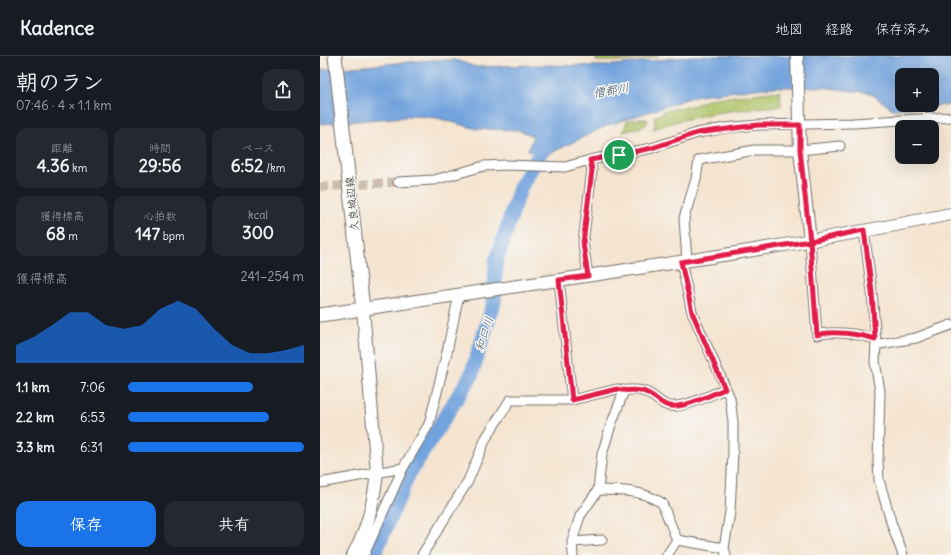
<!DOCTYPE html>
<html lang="ja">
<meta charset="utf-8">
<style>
:root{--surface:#171b24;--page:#242831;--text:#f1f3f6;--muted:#9ea1a6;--line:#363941;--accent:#1a73e8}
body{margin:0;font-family:Delius,"Klee One",sans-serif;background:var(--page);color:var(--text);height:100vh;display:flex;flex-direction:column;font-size:15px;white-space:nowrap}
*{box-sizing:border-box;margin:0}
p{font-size:13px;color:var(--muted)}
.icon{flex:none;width:22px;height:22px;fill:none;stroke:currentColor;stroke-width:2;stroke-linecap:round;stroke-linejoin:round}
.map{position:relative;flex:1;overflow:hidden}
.details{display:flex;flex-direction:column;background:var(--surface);width:320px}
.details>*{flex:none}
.fabs{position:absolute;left:575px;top:12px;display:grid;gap:8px}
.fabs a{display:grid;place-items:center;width:44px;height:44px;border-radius:8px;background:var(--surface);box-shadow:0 4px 16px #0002;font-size:20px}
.pin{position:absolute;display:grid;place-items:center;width:34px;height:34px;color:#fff;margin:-17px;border:2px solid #fff;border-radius:50%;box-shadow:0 1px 4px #0007}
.round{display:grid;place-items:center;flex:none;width:42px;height:42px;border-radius:12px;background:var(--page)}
.headline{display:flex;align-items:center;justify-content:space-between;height:68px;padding:0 16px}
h1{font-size:22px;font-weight:700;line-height:30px}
.stats{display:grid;grid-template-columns:repeat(3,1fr);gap:6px;height:68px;padding:4px 16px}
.stats div{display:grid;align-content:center;border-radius:10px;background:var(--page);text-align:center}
.stats b{font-size:17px;font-weight:700}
.stats small{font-size:11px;font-weight:400}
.stats p{font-size:11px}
.chart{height:112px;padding:8px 16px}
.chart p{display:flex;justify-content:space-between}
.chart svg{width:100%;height:72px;margin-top:4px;fill:var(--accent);opacity:.7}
.action{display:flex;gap:8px;margin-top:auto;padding:8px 16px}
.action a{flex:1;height:46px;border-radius:12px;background:var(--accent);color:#fff;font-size:16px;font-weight:700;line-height:46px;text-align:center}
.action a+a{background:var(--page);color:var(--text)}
ul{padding:0 16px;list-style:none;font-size:13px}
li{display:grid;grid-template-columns:64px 48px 1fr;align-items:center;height:30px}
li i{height:10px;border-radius:5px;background:var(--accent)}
header{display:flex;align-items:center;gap:24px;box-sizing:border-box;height:56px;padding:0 20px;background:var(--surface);border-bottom:1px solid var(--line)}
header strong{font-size:19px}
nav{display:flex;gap:22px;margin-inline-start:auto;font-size:14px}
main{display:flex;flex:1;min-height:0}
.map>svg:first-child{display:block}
.green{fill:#afc367;stroke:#6d7749}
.water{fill:#72a3dd;stroke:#4e6784;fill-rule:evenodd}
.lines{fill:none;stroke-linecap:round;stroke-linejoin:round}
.river{stroke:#72a3dd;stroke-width:15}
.minor-tunnel{stroke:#cdbfaf;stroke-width:9;stroke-dasharray:9 4.5;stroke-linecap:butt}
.minor-casing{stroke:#726c65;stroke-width:11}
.tertiary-casing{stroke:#726c65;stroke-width:14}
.secondary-casing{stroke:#726c65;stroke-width:15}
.minor{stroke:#fff;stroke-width:9}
.tertiary{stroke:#fff;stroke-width:12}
.secondary{stroke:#fff;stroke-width:13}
.route-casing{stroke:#fff;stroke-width:8}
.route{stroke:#e11d48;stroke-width:5}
.labels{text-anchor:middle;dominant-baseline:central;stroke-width:3;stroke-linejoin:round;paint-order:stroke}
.street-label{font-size:11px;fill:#2b2b2b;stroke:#f6f6f2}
.water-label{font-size:12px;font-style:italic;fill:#445569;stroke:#f6f6f2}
</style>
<header>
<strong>Kadence</strong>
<nav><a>地図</a><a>経路</a><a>保存済み</a></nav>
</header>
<main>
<section class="details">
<div class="headline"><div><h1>朝のラン</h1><p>07:46 · 4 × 1.1 km</p></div><a class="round"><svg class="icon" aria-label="share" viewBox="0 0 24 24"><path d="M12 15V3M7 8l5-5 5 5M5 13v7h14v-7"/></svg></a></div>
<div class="stats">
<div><p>距離</p><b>4.36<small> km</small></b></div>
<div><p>時間</p><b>29:56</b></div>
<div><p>ペース</p><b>6:52<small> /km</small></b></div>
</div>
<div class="stats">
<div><p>獲得標高</p><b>68<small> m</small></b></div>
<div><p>心拍数</p><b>147<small> bpm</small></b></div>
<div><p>kcal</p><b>300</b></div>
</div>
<div class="chart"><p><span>獲得標高</span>241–254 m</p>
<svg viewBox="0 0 160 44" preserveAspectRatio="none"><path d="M0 44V33L10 28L20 21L30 13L40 13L50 21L60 23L70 21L80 11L90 6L100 11L110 23L120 33L130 38L140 38L150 36L160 33V44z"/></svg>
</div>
<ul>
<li><b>1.1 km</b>7:06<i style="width:71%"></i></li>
<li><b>2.2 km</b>6:53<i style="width:80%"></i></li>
<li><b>3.3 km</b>6:31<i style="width:100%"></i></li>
</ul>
<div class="action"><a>保存</a><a>共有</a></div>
</section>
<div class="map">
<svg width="631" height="499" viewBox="0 0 631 499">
<rect width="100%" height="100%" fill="#f6f6f2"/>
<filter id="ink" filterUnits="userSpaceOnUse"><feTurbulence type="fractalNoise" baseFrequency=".025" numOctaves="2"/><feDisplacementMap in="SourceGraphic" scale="8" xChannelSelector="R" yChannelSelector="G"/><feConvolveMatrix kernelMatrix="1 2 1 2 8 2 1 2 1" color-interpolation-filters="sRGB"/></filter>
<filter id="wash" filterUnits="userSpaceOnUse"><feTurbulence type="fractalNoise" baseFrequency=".012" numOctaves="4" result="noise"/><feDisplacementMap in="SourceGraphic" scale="16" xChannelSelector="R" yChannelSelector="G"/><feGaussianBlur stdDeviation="0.9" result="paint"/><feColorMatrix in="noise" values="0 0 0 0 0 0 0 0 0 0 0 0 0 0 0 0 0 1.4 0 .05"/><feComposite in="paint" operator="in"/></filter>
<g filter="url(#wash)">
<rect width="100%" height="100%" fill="#f5e4d0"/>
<path class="green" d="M276,0H339L306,5H276Z
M460,35L461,50C417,53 375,58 333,73L335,69L334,61L343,57V55L376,49L388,43Z
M319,63H327L328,65L325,70L303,76L307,65Z"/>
<path class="water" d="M373,0H631V49L573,53L550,37L501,31H454L379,39L286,70L223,101L208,94L213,80L198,74L157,73L117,62L96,60L0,68V14L111,4H135L156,11L214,9L285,10ZM582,19H612V49H582Z"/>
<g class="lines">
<path class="river" d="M54,499L88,419L151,320L174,246L176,206L200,132L219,99L225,80"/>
</g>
</g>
<g filter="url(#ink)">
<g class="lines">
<path class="minor-tunnel" d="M0,131L78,126"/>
<g class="minor-casing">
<path id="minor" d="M78,126L114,124L164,110L187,109L245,111L270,104L332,92L377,77L405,72L438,69L533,67L631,61
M544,174L552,236L556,287L555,306L560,335L558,406L559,424L572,469L583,499
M490,185L497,279C511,274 540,278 555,283
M367,205L364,162L376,123L379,104L435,94H480L520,90
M361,206L372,256L410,342L413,366V396L410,456L404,492L406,499
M268,220L263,187L272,114L270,104
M239,224L252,344
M556,287L560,288L596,282L631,269
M0,427L83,412
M278,434C301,434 321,434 342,447L357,484
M357,484L404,492
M252,486L260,460L278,434L282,398L291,369L304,335
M44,499L83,412L109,368L127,296L139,238
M102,499L148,425L166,382L190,344H252L297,333C306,336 313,332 322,335C332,337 337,345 346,349C360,355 392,338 405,333
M253,499L252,486L282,484
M347,499L357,484"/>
</g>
<g class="tertiary-casing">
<path id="tertiary" d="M477,0L480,94L490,185
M33,499C48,474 54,445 57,416L43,253C240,223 436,198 631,158"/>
</g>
<g class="secondary-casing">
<path id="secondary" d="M0,259L43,253L15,0"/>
</g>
<use href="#minor" class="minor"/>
<use href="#tertiary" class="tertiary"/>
<use href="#secondary" class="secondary"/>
</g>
</g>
<g class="lines" filter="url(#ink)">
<g class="route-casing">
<path id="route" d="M299,99L270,104L272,114L263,187L268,220L239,224L252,344L297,333C306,336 313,333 322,335C332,337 337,345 346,349C360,355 392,338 405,333L372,256L361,206L367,205L490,185L497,279C511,274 540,278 555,283L552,236L544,174L490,185L480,94V69H438L377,77L332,92L299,99"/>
</g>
<use href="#route" class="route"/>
</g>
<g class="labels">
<g class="street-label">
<text transform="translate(32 148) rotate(-96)">久良城辺線</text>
</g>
<g class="water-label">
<text transform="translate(291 34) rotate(-10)">僧都川</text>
<text transform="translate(164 278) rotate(-73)">和口川</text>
</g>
</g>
</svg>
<div class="fabs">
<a>+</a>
<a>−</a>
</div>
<div class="pin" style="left:299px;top:99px;background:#1e9e55"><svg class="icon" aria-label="arrive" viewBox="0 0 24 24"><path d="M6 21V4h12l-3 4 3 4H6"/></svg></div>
</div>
</main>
